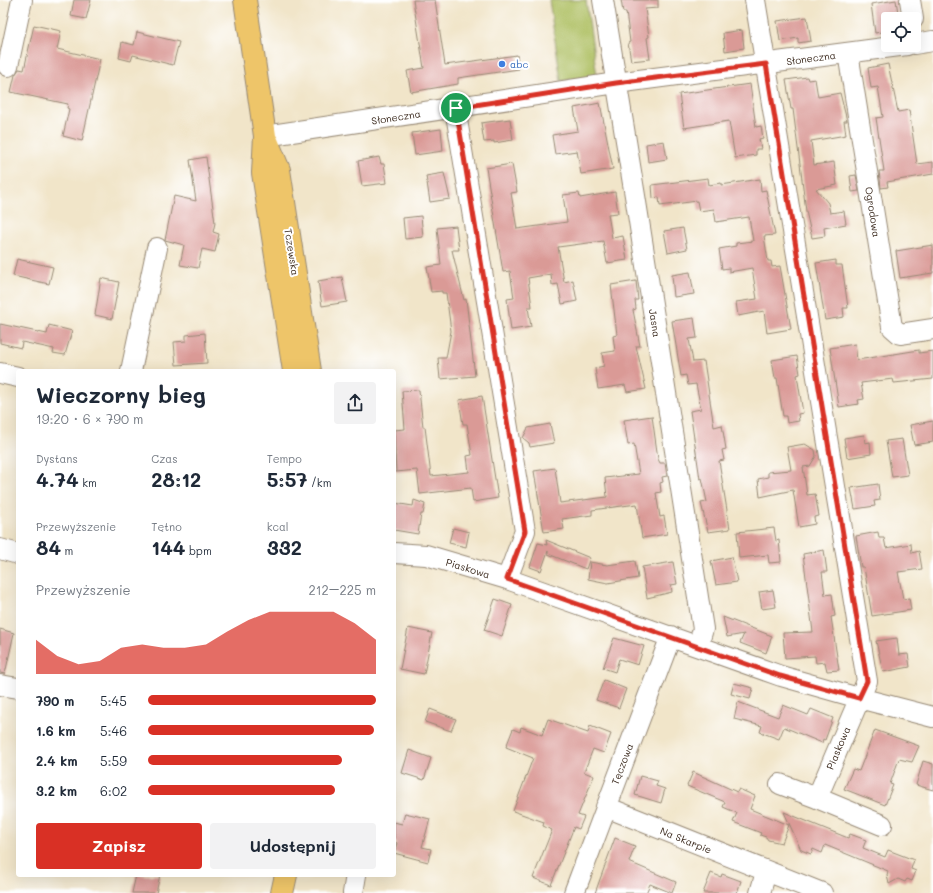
<!DOCTYPE html>
<html lang="pl">
<meta charset="utf-8">
<style>
:root{--surface:#fff;--page:#f2f2f3;--text:#1f2937;--muted:#747a83;--accent:#d93025}
body{margin:0;font-family:Mali,sans-serif;background:var(--page);color:var(--text);height:100vh;display:flex;flex-direction:column;font-size:15px;white-space:nowrap}
*{box-sizing:border-box;margin:0}
p{font-size:13px;color:var(--muted)}
.icon{flex:none;width:22px;height:22px;fill:none;stroke:currentColor;stroke-width:2;stroke-linecap:round;stroke-linejoin:round}
.map{position:relative;flex:1;overflow:hidden}
.side{position:absolute;left:16px;top:369px;width:380px;height:508px;display:flex;flex-direction:column;background:var(--surface);border-radius:4px;box-shadow:0 4px 16px #0002}
.side>*{flex:none}
.fabs{position:absolute;left:881px;top:12px;display:grid;gap:8px}
.fabs a{display:grid;place-items:center;width:40px;height:40px;border-radius:4px;background:var(--surface);box-shadow:0 4px 16px #0002;font-size:20px}
.pin{position:absolute;display:grid;place-items:center;width:34px;height:34px;color:#fff;margin:-17px;border:2px solid #fff;border-radius:50%;box-shadow:0 1px 4px #0007}
.round{display:grid;place-items:center;flex:none;width:42px;height:42px;border-radius:4px;background:var(--page)}
.headline{display:flex;align-items:center;justify-content:space-between;height:68px;padding:0 20px}
h1{font-size:22px;font-weight:800;line-height:30px}
.figures{display:grid;grid-template-columns:repeat(3,1fr);gap:6px;height:68px;padding:4px 20px}
.figures div{display:grid;align-content:center}
.figures b{font-size:20px;font-weight:800}
.figures small{font-size:11px;font-weight:400}
.figures p{font-size:11px}
.chart{height:112px;padding:8px 20px}
.chart p{display:flex;justify-content:space-between}
.chart svg{width:100%;height:72px;margin-top:4px;fill:var(--accent);opacity:.7}
.button{display:flex;gap:8px;margin-top:auto;padding:8px 20px}
.button a{flex:1;height:46px;border-radius:4px;background:var(--accent);color:#fff;font-size:16px;font-weight:800;line-height:46px;text-align:center}
.button a+a{background:var(--page);color:var(--text)}
ul{padding:0 20px;list-style:none;font-size:13px}
li{display:grid;grid-template-columns:64px 48px 1fr;align-items:center;height:30px}
li i{height:10px;border-radius:5px;background:var(--accent)}
.map>svg:first-child{display:block}
.green{fill:#afc063;stroke:#757540}
.building{fill:#da9a96}
.lines{fill:none;stroke-linecap:round;stroke-linejoin:round}
.minor-casing{stroke:#968874;stroke-width:22}
.major-casing{stroke:#968874;stroke-width:24}
.minor{stroke:#fff;stroke-width:20}
.major{stroke:#eec569;stroke-width:22}
.route-casing{stroke:#fff;stroke-width:8}
.route{stroke:#d93025;stroke-width:5}
.shop-dot{fill:#3f7fe0;stroke:#fff;stroke-width:1.5}
.labels{text-anchor:middle;dominant-baseline:central;stroke-width:4;stroke-linejoin:round;paint-order:stroke}
.street-label{font-size:10px;fill:#3b2a1e;stroke:#fff}
.shop-label{font-size:10px;fill:#366cbe;stroke:#fff;text-anchor:start}
</style>
<div class="map">
<svg width="933" height="893" viewBox="0 0 933 893">
<rect width="100%" height="100%" fill="#fff"/>
<filter id="ink" filterUnits="userSpaceOnUse"><feTurbulence type="fractalNoise" baseFrequency=".025" numOctaves="2"/><feDisplacementMap in="SourceGraphic" scale="8" xChannelSelector="R" yChannelSelector="G"/><feConvolveMatrix kernelMatrix="1 2 1 2 8 2 1 2 1" color-interpolation-filters="sRGB"/></filter>
<filter id="wash" filterUnits="userSpaceOnUse"><feTurbulence type="fractalNoise" baseFrequency=".012" numOctaves="4" result="noise"/><feDisplacementMap in="SourceGraphic" scale="16" xChannelSelector="R" yChannelSelector="G"/><feGaussianBlur stdDeviation="0.9" result="paint"/><feColorMatrix in="noise" values="0 0 0 0 0 0 0 0 0 0 0 0 0 0 0 0 0 1.4 0 .05"/><feComposite in="paint" operator="in"/></filter>
<g filter="url(#wash)">
<rect width="100%" height="100%" fill="#f1e5c9"/>
<path class="green" d="M549,0H586L597,76L561,81Z"/>
<g id="blocks">
<path class="building" d="M74,0H91L86,19L71,16Z
M413,0H435L445,65L517,55L519,69L458,78V84L411,92L407,71L424,68Z
M621,0H658V8L645,9L649,37L647,38L650,59L631,61L628,43L630,42L626,12H623Z
M896,0L898,13L892,14L893,19H888V31L875,33L871,4Z
M807,17L811,41L798,43V38L780,41L777,21Z
M34,25L61,31L57,49L100,59L82,141L63,136L69,109L67,108L68,104L11,92L15,75L19,69L24,70Z
M742,30L744,48L725,51L723,33Z
M137,32L179,42L173,65L133,55L131,61L119,58L122,42L134,45Z
M888,64L898,112L909,110L917,164L933,162V174L887,182L888,187L881,188L879,171H884L876,118L883,117L878,87L871,88L868,68Z
M807,77L808,80L815,79L818,97L840,93L847,121H844L846,135L811,141L814,165L834,162L837,185L816,189L828,203L830,213L844,211L846,224L824,228L825,236L812,238L806,211L793,109H791L786,80Z
M750,84L756,127L761,126L763,138L759,139L761,149H756V155L735,158L729,121L684,128L679,94Z
M600,103L613,169L581,174L577,151L555,154L552,135L578,131L574,108Z
M510,119L513,140L494,143V141L484,142L481,123Z
M441,129L443,151L415,155L412,133Z
M664,141L667,159L648,162L646,144Z
M206,157L215,223L213,232L219,234L215,252L202,249L198,268L180,265L184,245L165,240L174,196L196,201L190,160Z
M379,157L381,164H384L387,183L362,186L358,161Z
M512,164L517,192L511,193L517,229L567,222L563,195L579,193L580,198L615,192L618,213L608,214L612,238L623,236L627,260L607,263L603,241L558,247L564,282L573,280L577,301L562,304L558,284L552,285L551,274L528,278L532,307H528L531,327L511,330L507,299L514,298L510,271L503,272L486,168Z
M444,173L450,199L430,202L426,176Z
M856,175L859,191L852,192L850,176Z
M708,178L709,185L721,183V185L760,179L761,191L766,190L775,235L764,236L768,261H771L772,267L780,266L791,329L767,333L764,311L738,316L736,302L757,299L752,268L729,272V268L722,269L719,249L736,246V243L753,241L749,217L716,222L714,209L699,211L697,201L660,206L659,197L653,198L652,185Z
M421,216L423,237L405,239L403,218Z
M456,226L459,250H452L464,300L466,299L475,376L440,379L438,358H446L451,331L446,293H442V291L431,292L427,267L441,265L437,228Z
M683,228L687,249L668,253L664,231Z
M933,245V273L900,278L896,251Z
M17,259L53,267L49,284L13,276Z
M836,260V265H842L848,308H843L844,317L825,320L816,263Z
M690,272L694,294L674,297L672,275Z
M342,277L347,302L322,306L318,281Z
M101,278L119,282L112,319L95,315Z
M636,281L638,300H635L636,309L633,310L640,346H636L646,389L627,392L625,385L598,389L595,368L604,366L602,353L615,351L613,336L617,335L611,285Z
M694,318L697,338L689,339L693,362L704,361L714,427L722,425L726,449L722,450L724,460L719,461L730,529L708,532L701,503L707,502L702,478L700,479L690,411L701,409L696,384L688,385L686,375L681,376L672,321Z
M0,324L47,334L49,325L72,331L65,355L53,353L54,349L22,342L21,348L0,343Z
M205,333L207,363L176,365L174,342L186,341V335Z
M855,344L857,360L919,350V353L933,351V379L894,383L893,379L861,383L864,399L858,400L859,404L839,407L830,348Z
M797,356L800,374L797,375L803,413L798,414L799,421L787,423L786,416H783L777,378H775L772,360Z
M419,390L423,427H425L431,476L469,472L467,456L472,455L467,424H463L459,400L482,396L498,498L473,502L471,488L420,494L417,470L396,472L394,430L405,429L402,391Z
M652,416L658,459L660,463H665L667,476L662,477L663,482L660,483L661,492L656,493L660,517L664,516L667,534L642,538L637,504L592,510V515L562,519L564,529L544,532L534,471L555,468L560,503L607,497L605,478L639,474L634,444L628,445L624,420Z
M933,421V442L914,445L910,425Z
M550,424L554,443L530,447L529,443L523,438L528,428Z
M864,435L865,443L870,442L871,454L847,458L844,438Z
M902,439L908,475L892,477L886,441Z
M805,444L815,450L816,456L810,466L803,467L807,495L815,494L819,516L814,517L815,524L799,527L793,490L760,497L758,479L768,477V472L791,470L787,447Z
M878,484L880,500L874,501L875,506L855,509L851,488Z
M414,500L425,504L423,514H421L418,534L394,530V503L413,506Z
M453,528L469,532L466,547L449,543Z
M774,528L776,541L779,540L781,562L769,563L768,555L739,558L737,532Z
M878,532L879,538H884L886,548L911,544L912,553L919,551L922,569L898,572L903,599L909,598L911,610L872,616L864,567H861L856,536Z
M546,540L590,558L586,569L548,554V551L541,571L530,567L538,543L547,545Z
M824,550L827,572H822L825,595L832,594L835,616L831,617L839,670L827,671L825,662L816,663L815,656L785,658L783,633L813,632L803,554Z
M732,557L737,582L716,585L711,561Z
M635,561L638,578L608,583L588,579L590,562L607,565Z
M673,562L677,584L671,585L672,592L647,598L642,567Z
M773,590L776,607L762,609L759,592Z
M495,599L512,605L502,636L484,630Z
M723,617L772,636L766,653L740,643L744,634L727,637Z
M408,628L432,633L424,674L400,669Z
M0,629L14,633L5,674L0,673Z
M614,638L644,646L638,665L619,659L615,672L603,668Z
M897,638L899,655L908,654L910,667L883,672L876,641Z
M604,680L626,689L619,708L596,700Z
M734,683L753,688L750,699L731,694Z
M738,702L778,717L783,705L808,715L811,709L833,718L825,740L823,739L822,743L784,727L779,739L760,732L762,726L734,719Z
M430,709L456,719L451,731L425,722Z
M548,719L588,733L590,726L611,734L604,753L593,749L584,772L594,776L578,815L584,817L579,829L574,827L551,885L533,878L552,830L543,826L544,822L513,811L533,758L506,747L513,729L520,732L521,727L542,735Z
M875,730L919,746L912,762L899,759L890,784L893,785L885,805L844,789L853,769L859,771Z
M409,750L431,758L424,780L402,773Z
M923,761L933,764V790L916,785Z
M693,772L737,792L739,789L755,796L750,809L789,825L782,843L768,840L766,837L760,835L761,833L733,822L737,813L723,807L725,802L687,786Z
M640,776L658,781L656,786L665,789L661,803L635,795Z
M784,812L848,838L850,834L866,840L863,848L885,857L888,850L914,860L911,869L916,871L912,881L907,879L905,882L898,879L889,884L887,875L888,871L825,845L822,853L813,849L811,854L801,850Z
M405,813L430,819L422,847L431,849L428,862L394,853L397,843L394,842V822L402,824Z
M615,838L635,846L629,862L676,882L672,893L650,884L646,893H595Z
M711,873L721,877L722,874L741,881L737,893H703Z
M136,875H160L156,893H132Z"/>
</g>
</g>
<g filter="url(#ink)">
<use href="#blocks" fill-opacity="0" stroke="#968874" stroke-width="1"/>
<g class="lines">
<g class="minor-casing">
<path id="minor" d="M603,0L636,202L703,629L698,646
M755,0L867,681L817,798L882,825
M910,0L913,19
M914,44L933,41
M848,53L892,327L900,334L933,329
M8,66L22,0
M455,108L525,531L507,579
M265,136L616,83L907,45
M131,371L157,248
M0,373L18,377
M0,549L18,554
M394,553L426,555L507,579L781,676L859,698L933,717
M0,685L18,688
M780,784L817,798
M606,807L822,893
M353,893L356,875
M574,893L671,636
M760,893L766,872"/>
</g>
<g class="major-casing">
<path id="major" d="M245,0L265,136L263,173L294,371
M267,141L279,170L310,371
M282,893L286,875"/>
</g>
<use href="#minor" class="minor"/>
<use href="#major" class="major"/>
</g>
</g>
<g class="lines" filter="url(#ink)">
<g class="route-casing">
<path id="route" d="M766,64L867,681L859,698L780,676L507,579L525,531L456,108L616,83Z"/>
</g>
<use href="#route" class="route"/>
</g>
<circle class="shop-dot" cx="502" cy="64" r="4"/>
<g class="labels">
<g class="street-label">
<text transform="translate(811 58) rotate(-8)">Słoneczna</text>
<text transform="translate(396 117) rotate(-9)">Słoneczna</text>
<text transform="translate(873 212) rotate(81)">Ogrodowa</text>
<text transform="translate(292 252) rotate(81)">Tczewska</text>
<text transform="translate(655 323) rotate(81)">Jasna</text>
<text transform="translate(468 568) rotate(17)">Piaskowa</text>
<text transform="translate(838 748) rotate(-67)">Piaskowa</text>
<text transform="translate(622 764) rotate(-69)">Tęczowa</text>
<text transform="translate(686 840) rotate(22)">Na Skarpie</text>
</g>
<g class="shop-label">
<text x="510" y="64">abc</text>
</g>
</g>
</svg>
<div class="fabs">
<a><svg class="icon" aria-label="locate" viewBox="0 0 24 24"><circle cx="12" cy="12" r="6"/><path d="M12 2v4M12 18v4M2 12h4M18 12h4"/></svg></a>
</div>
<div class="pin" style="left:456px;top:108px;background:#1e9e55"><svg class="icon" aria-label="arrive" viewBox="0 0 24 24"><path d="M6 21V4h12l-3 4 3 4H6"/></svg></div>
<section class="side">
<div class="headline"><div><h1>Wieczorny bieg</h1><p>19:20 · 6 × 790 m</p></div><a class="round"><svg class="icon" aria-label="share" viewBox="0 0 24 24"><path d="M12 15V3M7 8l5-5 5 5M5 13v7h14v-7"/></svg></a></div>
<div class="figures">
<div><p>Dystans</p><b>4.74<small> km</small></b></div>
<div><p>Czas</p><b>28:12</b></div>
<div><p>Tempo</p><b>5:57<small> /km</small></b></div>
</div>
<div class="figures">
<div><p>Przewyższenie</p><b>84<small> m</small></b></div>
<div><p>Tętno</p><b>144<small> bpm</small></b></div>
<div><p>kcal</p><b>332</b></div>
</div>
<div class="chart"><p><span>Przewyższenie</span>212–225 m</p>
<svg viewBox="0 0 160 44" preserveAspectRatio="none"><path d="M0 44V23L10 33L20 38L30 36L40 28L50 26L60 28L70 28L80 26L90 18L100 11L110 6L120 6L130 6L140 6L150 13L160 23V44z"/></svg>
</div>
<ul>
<li><b>790 m</b>5:45<i style="width:100%"></i></li>
<li><b>1.6 km</b>5:46<i style="width:99%"></i></li>
<li><b>2.4 km</b>5:59<i style="width:85%"></i></li>
<li><b>3.2 km</b>6:02<i style="width:82%"></i></li>
</ul>
<div class="button"><a>Zapisz</a><a>Udostępnij</a></div>
</section>
</div>
